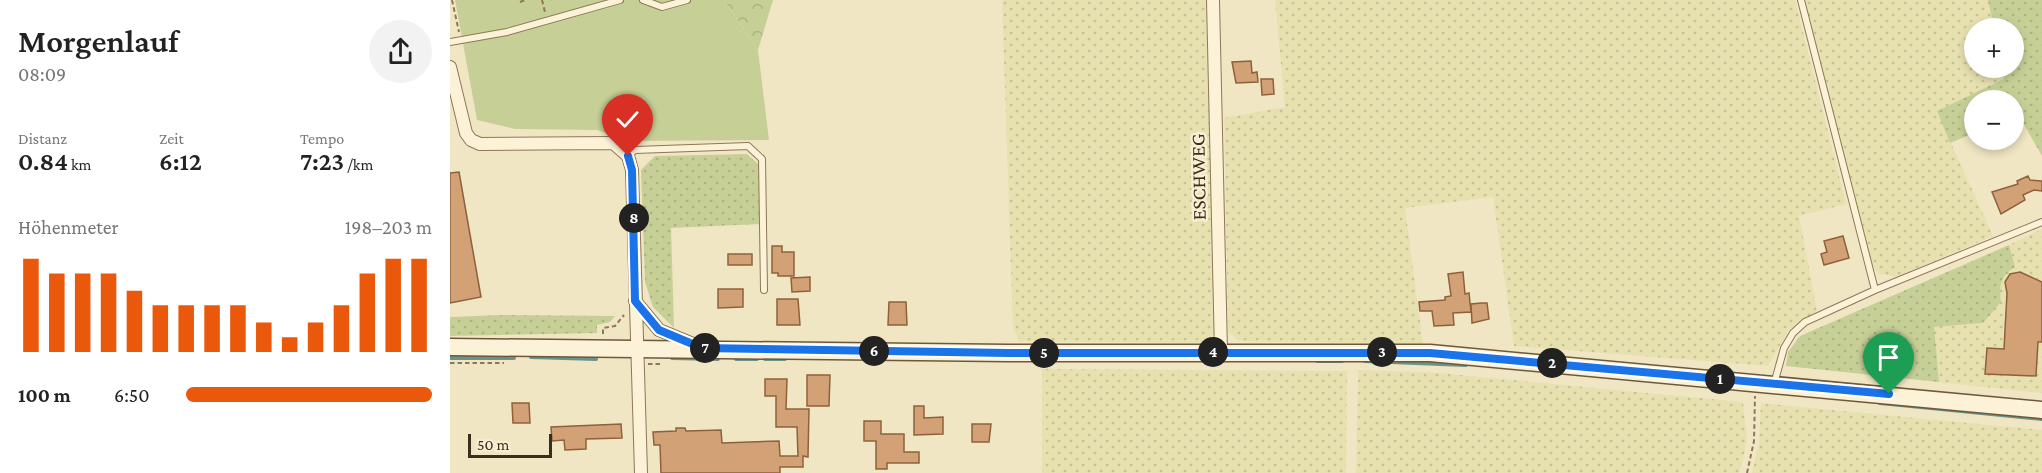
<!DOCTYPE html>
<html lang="de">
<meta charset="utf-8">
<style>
:root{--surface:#fff;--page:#f2f2f2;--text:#222;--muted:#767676;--accent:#ea580c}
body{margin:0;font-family:"Crimson Pro",serif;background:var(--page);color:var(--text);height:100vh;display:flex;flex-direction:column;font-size:22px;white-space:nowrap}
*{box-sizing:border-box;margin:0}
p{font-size:20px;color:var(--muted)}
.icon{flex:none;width:33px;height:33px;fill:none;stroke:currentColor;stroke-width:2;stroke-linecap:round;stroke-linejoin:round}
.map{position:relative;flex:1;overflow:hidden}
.details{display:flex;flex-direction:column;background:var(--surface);width:450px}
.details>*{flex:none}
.fabs{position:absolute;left:1514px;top:18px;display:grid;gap:12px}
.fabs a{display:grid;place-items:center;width:60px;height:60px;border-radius:50%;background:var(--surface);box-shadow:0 3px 9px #0003;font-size:30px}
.scale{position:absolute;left:18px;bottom:15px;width:84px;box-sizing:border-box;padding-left:6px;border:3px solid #3c2e1d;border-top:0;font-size:16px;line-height:21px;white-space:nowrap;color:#3c2e1d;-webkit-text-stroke:4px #f8efd3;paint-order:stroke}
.pin{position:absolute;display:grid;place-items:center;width:51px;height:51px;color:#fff;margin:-62px -26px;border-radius:50% 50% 50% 0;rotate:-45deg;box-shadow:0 0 6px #0007}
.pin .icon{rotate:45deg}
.km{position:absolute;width:30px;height:30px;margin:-15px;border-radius:50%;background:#222;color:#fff;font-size:16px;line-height:30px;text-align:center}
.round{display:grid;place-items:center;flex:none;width:63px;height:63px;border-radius:32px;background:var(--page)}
.overview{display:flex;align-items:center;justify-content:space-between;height:102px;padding:0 18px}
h1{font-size:33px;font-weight:600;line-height:45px}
.figures{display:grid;grid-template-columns:repeat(3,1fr);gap:9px;height:102px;padding:6px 18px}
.figures div{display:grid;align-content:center}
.figures b{font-size:26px;font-weight:600}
.figures small{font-size:16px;font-weight:400}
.figures p{font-size:16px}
.chart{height:168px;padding:12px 18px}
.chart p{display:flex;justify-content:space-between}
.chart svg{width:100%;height:108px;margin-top:6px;stroke:var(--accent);stroke-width:6}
ul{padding:0 18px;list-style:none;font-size:20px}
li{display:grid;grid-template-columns:96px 72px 1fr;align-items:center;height:45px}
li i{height:15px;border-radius:8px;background:var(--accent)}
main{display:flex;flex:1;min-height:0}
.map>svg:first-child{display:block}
.farmland{fill:url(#farmland-dots)}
.green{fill:url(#green-dots)}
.forest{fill:url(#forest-crowns)}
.pitch{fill:#c6d096}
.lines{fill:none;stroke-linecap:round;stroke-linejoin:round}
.stream{stroke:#6b938b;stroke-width:4}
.building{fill:#d2a176;stroke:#8e613c;stroke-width:1.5}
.service-casing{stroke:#8d7758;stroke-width:8}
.minor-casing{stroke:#8d7758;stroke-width:14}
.secondary-casing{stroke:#6e583b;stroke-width:19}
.path{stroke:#8d7758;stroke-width:2;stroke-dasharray:4.5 3;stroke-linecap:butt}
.service{stroke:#fbf2d7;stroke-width:6}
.minor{stroke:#fbf2d7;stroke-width:12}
.secondary{stroke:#fbf2d7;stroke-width:16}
.route-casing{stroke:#fff;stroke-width:12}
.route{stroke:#1a73e8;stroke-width:8}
.labels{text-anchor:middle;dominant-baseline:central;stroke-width:5;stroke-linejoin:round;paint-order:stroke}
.street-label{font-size:20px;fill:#3c2e1d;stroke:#f8efd3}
</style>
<main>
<section class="details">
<div class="overview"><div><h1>Morgenlauf</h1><p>08:09</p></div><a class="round"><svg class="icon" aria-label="share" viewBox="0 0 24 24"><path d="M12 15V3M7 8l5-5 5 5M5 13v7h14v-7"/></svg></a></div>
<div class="figures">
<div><p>Distanz</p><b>0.84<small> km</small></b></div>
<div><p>Zeit</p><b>6:12</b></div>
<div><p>Tempo</p><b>7:23<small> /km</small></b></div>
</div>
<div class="chart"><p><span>Höhenmeter</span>198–203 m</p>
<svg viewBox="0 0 160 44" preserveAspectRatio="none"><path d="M5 44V6M15 44V12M25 44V12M35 44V12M45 44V19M55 44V25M65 44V25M75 44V25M85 44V25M95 44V32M105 44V38M115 44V32M125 44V25M135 44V12M145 44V6M155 44V6"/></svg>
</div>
<ul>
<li><b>100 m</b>6:50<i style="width:100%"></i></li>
</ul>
</section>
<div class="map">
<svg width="1592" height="473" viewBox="0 0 1592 473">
<defs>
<pattern id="farmland-dots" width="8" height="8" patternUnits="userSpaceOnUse" patternTransform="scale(1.5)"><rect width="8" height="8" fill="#e7e1b0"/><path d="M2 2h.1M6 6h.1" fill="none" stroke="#c7c197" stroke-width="1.8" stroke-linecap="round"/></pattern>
<pattern id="green-dots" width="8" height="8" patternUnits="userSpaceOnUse" patternTransform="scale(1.5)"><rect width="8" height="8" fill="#c6d096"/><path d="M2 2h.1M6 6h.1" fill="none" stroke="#abb381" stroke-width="1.8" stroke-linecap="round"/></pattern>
<pattern id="forest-crowns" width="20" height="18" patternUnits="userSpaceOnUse" patternTransform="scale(1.5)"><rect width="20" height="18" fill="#c6d096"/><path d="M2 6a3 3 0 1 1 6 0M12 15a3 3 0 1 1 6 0" fill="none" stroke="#abb381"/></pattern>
</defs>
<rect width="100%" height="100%" fill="#f1e6c3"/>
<path class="farmland" d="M552,0H757L765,332L756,343L569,341L563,328Z
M825,0H1345L1396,204L1349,216L1367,311L1339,330L1318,366L1064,346L1043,197L955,208L973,344L789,341L778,332L774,118L835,107Z
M1354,0H1538L1544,28H1524V68H1552L1555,79L1487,112L1543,236L1446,277L1429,274L1422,265Z
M1592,229V393L1489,382L1483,327L1533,323L1551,302L1549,283L1554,275L1565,267L1559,245Z
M592,369L897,371L896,473H592Z
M908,370L978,372L1293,402L1297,440L1292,464L1289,473H906Z
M1311,403L1592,430V473H1302L1309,442Z"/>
<path class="green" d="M1538,0H1592V156L1568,114L1563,115V100H1524V133L1500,143L1487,111L1554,79L1552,68H1563V28H1544Z
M297,154L309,165L310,224L221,228L224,328L203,307L195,282L191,170L205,156Z
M1559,245L1565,267C1550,277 1549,284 1551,302L1533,323L1484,327L1489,382L1336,366L1338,352L1350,336Z
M51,315L165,316L160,322L147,325V333L0,336V317Z"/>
<path class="forest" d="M274,0H323L308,50Z"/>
<path class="pitch" d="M5,0H274L308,50L319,140L178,141L147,130L65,129L27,120Z"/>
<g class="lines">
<path class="stream" d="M81,357L146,359
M0,358H64
M222,358L268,359
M286,359H307
M315,359H335
M867,361H892
M915,361L1016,365
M1430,403L1592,419"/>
</g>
<path class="building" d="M801,61L802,73L807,72L808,82L786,83L782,62Z
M811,79H823L824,94L812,95Z
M9,172L31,297L0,303V173Z
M1578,176L1580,180L1592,181V191L1584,190L1573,195L1575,200L1551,214L1542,192L1568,184L1567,181Z
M1393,236L1399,258L1374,265L1371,254L1377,252L1374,241Z
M322,246H332V252H344V276H328V273H322Z
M278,254H302V265H278Z
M1013,272L1015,294L1019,293L1021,312L1003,313L1004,325L984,326L982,311H970L969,302L995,300V297L1001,296L998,274Z
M1570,272L1592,282V342H1588L1586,376L1535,374L1537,348L1554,349L1557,293L1555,282L1560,274Z
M360,277V291L342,292L341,278Z
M268,289H293V307L268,308Z
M327,299H348L350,325H327Z
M439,302H456L457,325H438Z
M1031,303H1037L1039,319L1022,323L1021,304Z
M357,375H380L379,406H357Z
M315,379H337L336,409H359L358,457L353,456V467H330V473H211L210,445H204L203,432L226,431V428H235L236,431L271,430L272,443L329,441L330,456H348L347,427H326V396H315Z
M62,403H79L80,423H63Z
M464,406H474V418L493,417V434L464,435Z
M414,421H431V434H454V452H469V463H437V469H426V441H414Z
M171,424L172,438L136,439V449L115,450L114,440L102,441L101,427Z
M522,424H541L539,442H522Z"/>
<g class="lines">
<g class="service-casing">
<path id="service" d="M193,0L212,7L237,0
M1351,0L1425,290
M0,42L57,32L170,0
M178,156L185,150L298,146L312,159L314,290
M1324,384L1334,348L1343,333L1355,322L1425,290L1592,222"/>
</g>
<g class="minor-casing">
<path id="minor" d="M763,0L771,352
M0,67L16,133L21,140L30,144L163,143L178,156L182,170L191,473
M185,301L209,330L248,346"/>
</g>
<g class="secondary-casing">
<path id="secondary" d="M0,347L558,353H980L1592,410"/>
</g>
<path class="path" d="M2,0L9,32
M92,0L95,12
M70,2L75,0
M153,334V328L165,326L174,315
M0,363H54
M198,364H213
M1297,473L1304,441L1305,396"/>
<use href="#service" class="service"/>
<use href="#minor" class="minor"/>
<use href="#secondary" class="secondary"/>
</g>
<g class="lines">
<g class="route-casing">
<path id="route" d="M178,156L182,170L185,301L209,330L252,348L558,353H980L1439,394"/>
</g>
<use href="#route" class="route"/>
</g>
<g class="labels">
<g class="street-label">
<text transform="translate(748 177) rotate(-91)">ESCHWEG</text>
</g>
</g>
</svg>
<div class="fabs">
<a>+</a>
<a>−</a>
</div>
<div class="scale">50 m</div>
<div class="pin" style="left:1439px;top:394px;background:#1e9e55"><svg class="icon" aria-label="arrive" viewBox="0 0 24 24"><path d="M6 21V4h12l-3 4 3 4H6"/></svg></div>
<div class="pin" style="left:178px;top:156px;background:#d93025"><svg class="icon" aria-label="check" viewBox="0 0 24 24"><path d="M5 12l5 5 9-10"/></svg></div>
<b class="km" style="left:1270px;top:379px">1</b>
<b class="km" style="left:1102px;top:363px">2</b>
<b class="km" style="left:932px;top:352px">3</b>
<b class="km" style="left:763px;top:352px">4</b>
<b class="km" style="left:594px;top:353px">5</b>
<b class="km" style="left:424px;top:351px">6</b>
<b class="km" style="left:255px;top:348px">7</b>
<b class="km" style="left:184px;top:218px">8</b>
</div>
</main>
